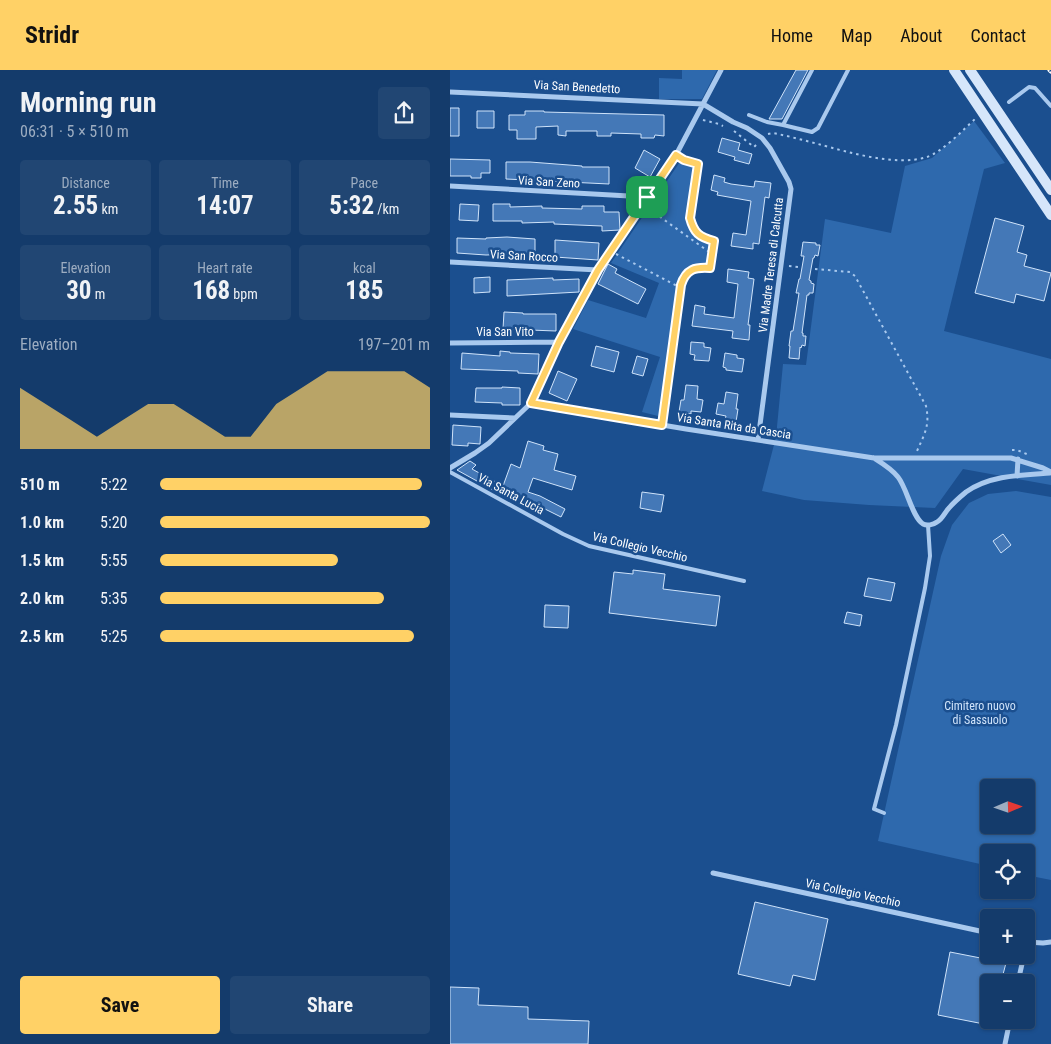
<!DOCTYPE html>
<meta charset="utf-8">
<style>
:root{--surface:#143b6b;--page:#214673;--text:#f1f3f6;--muted:#9dadc1;--line:#33557e;--accent:#ffd166}
body{margin:0;font-family:"Roboto Condensed",sans-serif;background:var(--page);color:var(--text);height:100vh;display:flex;flex-direction:column;font-size:19px;white-space:nowrap}
*{box-sizing:border-box;margin:0}
p{font-size:16px;color:var(--muted)}
.icon{flex:none;width:28px;height:28px;fill:none;stroke:currentColor;stroke-width:2;stroke-linecap:round;stroke-linejoin:round}
.map{position:relative;flex:1;overflow:hidden}
.details{display:flex;flex-direction:column;background:var(--surface);width:450px}
.details>*{flex:none}
.needle{width:32px;rotate:88deg}
.fabs{position:absolute;left:530px;top:709px;display:grid;gap:10px}
.fabs a{display:grid;place-items:center;width:55px;height:55px;border-radius:5px;background:var(--surface);box-shadow:0 1px 4px #0004,0 0 0 1px var(--line);font-size:25px}
.pin{position:absolute;display:grid;place-items:center;width:42px;height:42px;color:#fff;margin:-21px;border-radius:10px;box-shadow:0 2px 8px #0006}
.round{display:grid;place-items:center;flex:none;width:52px;height:52px;border-radius:5px;background:var(--page)}
.head{display:flex;align-items:center;justify-content:space-between;height:85px;padding:0 20px}
h1{font-size:28px;font-weight:700;line-height:38px}
.metrics{display:grid;grid-template-columns:repeat(3,1fr);gap:8px;height:85px;padding:5px 20px}
.metrics div{display:grid;align-content:center;border-radius:5px;background:var(--page);text-align:center}
.metrics b{font-size:25px;font-weight:700}
.metrics small{font-size:14px;font-weight:400}
.metrics p{font-size:14px}
.chart{height:140px;padding:10px 20px}
.chart p{display:flex;justify-content:space-between}
.chart svg{width:100%;height:90px;margin-top:5px;fill:var(--accent);opacity:.7}
.primary-button{display:flex;gap:10px;margin-top:auto;padding:10px 20px}
.primary-button a{flex:1;height:58px;border-radius:5px;background:var(--accent);color:#111;font-size:20px;font-weight:700;line-height:58px;text-align:center}
.primary-button a+a{background:var(--page);color:var(--text)}
ul{padding:0 20px;list-style:none;font-size:16px}
li{display:grid;grid-template-columns:80px 60px 1fr;align-items:center;height:38px}
li i{height:12px;border-radius:6px;background:var(--accent)}
header{display:flex;align-items:center;gap:30px;box-sizing:border-box;height:70px;padding:0 25px;background:var(--accent);color:#111}
header strong{font-size:24px}
nav{display:flex;gap:28px;margin-inline-start:auto;font-size:18px}
main{display:flex;flex:1;min-height:0}
.map>svg:first-child{display:block}
.green{fill:#2e69ad;fill-rule:evenodd}
.building{fill:#4478b7;stroke:#cfe3fa}
.lines{fill:none;stroke-linecap:round;stroke-linejoin:round}
.path{stroke:#a9c9ee;stroke-width:2;stroke-dasharray:2.5 4;stroke-linecap:butt}
.lane{stroke:#a9c9ee;stroke-width:4}
.street{stroke:#a9c9ee;stroke-width:5}
.secondary{stroke:#d6e6fa;stroke-width:10}
.rail-casing{stroke:#fff;stroke-width:5}
.rail{stroke:#1b4f8f;stroke-width:3;stroke-dasharray:9;stroke-linecap:butt}
.route-casing{stroke:#fff;stroke-width:10}
.route{stroke:#ffd166;stroke-width:6}
.labels{text-anchor:middle;dominant-baseline:central;stroke-width:5;stroke-linejoin:round;paint-order:stroke}
.street-label{font-size:12px;fill:#fff;stroke:#1b4f8f}
.park-label{font-size:12px;fill:#cfe3fa;stroke:#1b4f8f}
</style>
<header>
<strong>Stridr</strong>
<nav><a>Home</a><a>Map</a><a>About</a><a>Contact</a></nav>
</header>
<main>
<section class="details">
<div class="head"><div><h1>Morning run</h1><p>06:31 · 5 × 510 m</p></div><a class="round"><svg class="icon" aria-label="share" viewBox="0 0 24 24"><path d="M12 15V3M7 8l5-5 5 5M5 13v7h14v-7"/></svg></a></div>
<div class="metrics">
<div><p>Distance</p><b>2.55<small> km</small></b></div>
<div><p>Time</p><b>14:07</b></div>
<div><p>Pace</p><b>5:32<small> /km</small></b></div>
</div>
<div class="metrics">
<div><p>Elevation</p><b>30<small> m</small></b></div>
<div><p>Heart rate</p><b>168<small> bpm</small></b></div>
<div><p>kcal</p><b>185</b></div>
</div>
<div class="chart"><p><span>Elevation</span>197–201 m</p>
<svg viewBox="0 0 160 44" preserveAspectRatio="none"><path d="M0 44V14L10 22L20 30L30 38L40 30L50 22L60 22L70 30L80 38L90 38L100 22L110 14L120 6L130 6L140 6L150 6L160 14V44z"/></svg>
</div>
<ul>
<li><b>510 m</b>5:22<i style="width:97%"></i></li>
<li><b>1.0 km</b>5:20<i style="width:100%"></i></li>
<li><b>1.5 km</b>5:55<i style="width:66%"></i></li>
<li><b>2.0 km</b>5:35<i style="width:83%"></i></li>
<li><b>2.5 km</b>5:25<i style="width:94%"></i></li>
</ul>
<div class="primary-button"><a>Save</a><a>Share</a></div>
</section>
<div class="map">
<svg width="601" height="974" viewBox="0 0 601 974">
<rect width="100%" height="100%" fill="#1b4f8f"/>
<path class="green" d="M232,0H267L252,29H209V8L232,9Z
M524,51L555,93L534,99L494,261L601,289V415L513,399L485,438L419,435L354,430L312,421L326,367L333,294L356,295L375,149L441,163L455,96L482,88Z
M234,86L251,91L244,145L246,156L251,163L258,167L267,168L261,203C247,201 241,203 234,215L216,348L192,342L210,287L123,259L138,230L196,248L209,213L161,193Z
M566,421L601,427V810L576,805V782H539V796L428,771L491,486L502,455L519,433L538,424ZM539,718H576V755H539Z"/>
<path class="building" d="M346,0H358L332,49H319Z
M0,38H9V66H0Z
M27,41H44V58H27Z
M75,41H94V42L214,45V66L205,65L204,68H191V64L161,63V66H147V61H116V66L108,65V56L86,57V69H67V60H59V45H75Z
M272,68L290,73L288,80L302,84L299,94L284,90L285,87L268,82Z
M194,80L210,89L200,107L185,98Z
M0,89L40,90V103H31V108H21V106H0Z
M56,92H80L132,96V97H159V114L56,109Z
M264,105L275,108L274,112L281,114L304,117L305,111L321,113L319,128L315,127L309,174L303,173V179L281,176L283,163L296,165L301,131L267,125L268,122L261,120Z
M10,134L29,135L28,151L9,150Z
M43,134H60V137L92,136V138L132,139V136H154V142H169L170,160L152,161V156L104,154V152L72,153V151H43Z
M545,148L574,156L567,182L577,185L574,196L601,203L594,231L566,224L564,233L525,223Z
M57,167L85,169V187L67,186V184L36,185L7,183V168L36,169V168Z
M105,170L149,173L148,190L105,187Z
M353,172L366,173V175H370L368,186L365,185L364,188H363L359,210L361,211V213L364,214L363,223H359V225H357L352,263H353V266H356L355,276L352,275L351,278L350,277L349,289L339,288L340,276H339L341,261H343L349,223H346L349,209H350L354,186H351Z
M158,194L167,199L165,203L196,219L188,234L148,214Z
M278,199L299,202L298,208L304,209L298,255H300L299,270L282,268L283,261L242,256L245,235L255,237L254,244L284,248L288,214L277,212Z
M40,207V222L24,223V208Z
M103,208V210L129,209V222L57,226V210Z
M54,242L73,243V244H106V261L53,259Z
M241,272L254,273V277L261,278L259,291L244,290L245,285L240,284Z
M146,276L169,282L164,302L141,296Z
M50,281L60,282V283L89,284L88,304L68,303V301L11,299L12,283L50,286Z
M275,283L287,285V288L294,289L292,302L276,300V298L273,297Z
M187,286L198,289L193,306L182,303Z
M108,301L127,309L117,331L99,323Z
M236,315L248,316L247,329L253,330L251,342L241,341V344L229,342L231,330H234Z
M52,317L70,318V335H52V333L25,332L26,318H52Z
M276,322L288,324L286,339H288L286,352L275,350L276,346L266,344L268,333L274,334Z
M3,355L31,357L30,374L18,373V376L2,375Z
M78,371L94,376L93,380L108,384L104,400L126,406L122,420L83,408L78,422L90,426L115,439L111,447L87,435L86,437L45,421L7,400L20,391L26,395L22,399L53,416L61,394L70,398Z
M192,422L214,425L211,442L190,438Z
M553,464L561,475L551,483L543,471Z
M183,500L215,504L213,519L270,526L266,556L159,543L164,502L183,504Z
M418,508L445,513L441,531L414,526Z
M95,535L119,536L118,558L94,557Z
M397,542L412,545L410,556L394,553Z
M305,832L378,849L365,910L343,905L340,916L288,904Z
M500,882L556,893L551,912H539V955L488,945Z
M0,917L29,918L28,935L78,937V949L139,951L138,974H0Z"/>
<g class="lines">
<path class="path" d="M253,50L269,54L273,56
M284,61L304,77L307,74
M318,64L323,63C338,66 353,70 368,74C398,82 446,97 477,87C492,82 513,60 525,49
M199,139L262,184
M166,184L231,218
M339,196L349,197
M365,199L400,202L405,206L476,336C480,355 475,363 467,381
M213,349L231,215C236,199 245,197 260,198L264,171C249,167 244,163 240,148L248,94L232,89
M562,380H567L579,385"/>
<path class="lane" d="M559,32L579,17L585,18L601,36
M299,45L317,52L333,55L362,0
M333,55L362,62L368,58L398,0
M0,402L113,464L139,476L294,511
M434,743L424,739L446,655L475,518L480,486L478,455"/>
<path class="street" d="M0,22L253,34L283,52L297,58L312,68L320,78L339,112L341,119L308,370
M0,116L197,127
M0,192L148,200
M0,273L109,272
M81,333L236,359L424,388H561L593,398L601,402
M0,345L65,348
M424,388C432,393 442,399 448,407C457,418 462,447 473,454C477,456 483,455 487,452C492,450 495,442 499,438C504,432 510,427 516,422C540,405 572,405 600,403
M0,398L25,383L39,373L81,333L109,272L148,200L226,85L271,0
M567,406L568,389
M263,803L539,863
M576,877L577,872L593,873L601,872
M568,912L574,885
M555,974L560,950"/>
<path class="secondary" d="M504,0L601,145
M520,0L601,120"/>
<g class="rail-casing">
<path id="rail" d="M600,0L601,1"/>
</g>
<use href="#rail" class="rail"/>
</g>
<g class="lines">
<g class="route-casing">
<path id="route" d="M226,85L234,90L248,94L240,148C244,163 249,167 264,171L260,198C245,197 236,199 231,215L212,355L81,333L109,272L148,200Z"/>
</g>
<use href="#route" class="route"/>
</g>
<g class="labels">
<g class="street-label">
<text transform="translate(127 17) rotate(3)">Via San Benedetto</text>
<text transform="translate(99 112) rotate(3)">Via San Zeno</text>
<text transform="translate(74 186) rotate(3)">Via San Rocco</text>
<text transform="translate(321 195) rotate(-83)">Via Madre Teresa di Calcutta</text>
<text x="55" y="262">Via San Vito</text>
<text transform="translate(284 356) rotate(9)">Via Santa Rita da Cascia</text>
<text transform="translate(61 424) rotate(28)">Via Santa Lucia</text>
<text transform="translate(190 477) rotate(13)">Via Collegio Vecchio</text>
<text transform="translate(403 823) rotate(12)">Via Collegio Vecchio</text>
</g>
<g class="park-label">
<text x="530" y="636">Cimitero nuovo<tspan x="530" dy="14">di Sassuolo</tspan></text>
</g>
</g>
</svg>
<div class="fabs">
<a><svg class="needle" viewBox="-14 -14 28 28"><path d="M0-13l5 13h-10z" fill="#e53935"/><path d="M0 13l5-13h-10z" fill="#9dadc1"/></svg></a>
<a><svg class="icon" aria-label="locate" viewBox="0 0 24 24"><circle cx="12" cy="12" r="6"/><path d="M12 2v4M12 18v4M2 12h4M18 12h4"/></svg></a>
<a>+</a>
<a>−</a>
</div>
<div class="pin" style="left:197px;top:127px;background:#1e9e55"><svg class="icon" aria-label="arrive" viewBox="0 0 24 24"><path d="M6 21V4h12l-3 4 3 4H6"/></svg></div>
</div>
</main>
